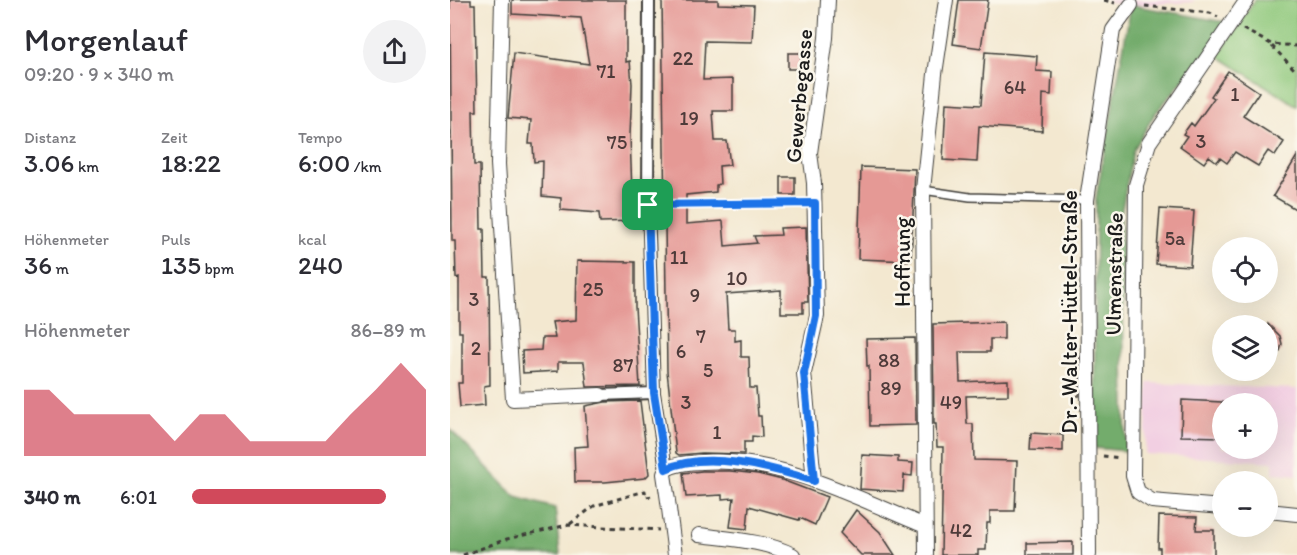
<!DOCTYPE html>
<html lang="de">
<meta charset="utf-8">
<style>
:root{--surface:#fff;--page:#f2f2f3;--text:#2b2b33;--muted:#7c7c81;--accent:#d1495b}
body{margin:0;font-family:Itim,sans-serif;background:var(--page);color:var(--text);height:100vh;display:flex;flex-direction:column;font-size:22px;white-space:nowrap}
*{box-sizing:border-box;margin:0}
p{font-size:20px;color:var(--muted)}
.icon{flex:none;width:33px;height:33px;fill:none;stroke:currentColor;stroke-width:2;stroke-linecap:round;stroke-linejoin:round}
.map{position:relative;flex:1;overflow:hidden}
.details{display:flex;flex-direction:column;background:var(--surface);width:450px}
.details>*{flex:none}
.buttons{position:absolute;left:762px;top:237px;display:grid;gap:12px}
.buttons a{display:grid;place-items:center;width:66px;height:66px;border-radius:50%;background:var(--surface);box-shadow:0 6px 24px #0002;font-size:30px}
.pin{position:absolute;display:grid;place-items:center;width:51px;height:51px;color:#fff;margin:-26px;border-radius:12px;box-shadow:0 3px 9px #0006}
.round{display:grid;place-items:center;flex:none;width:63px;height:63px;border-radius:32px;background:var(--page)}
.summary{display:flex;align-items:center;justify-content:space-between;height:102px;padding:0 24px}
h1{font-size:33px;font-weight:600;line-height:45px}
.stats{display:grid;grid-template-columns:repeat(3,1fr);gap:9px;height:102px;padding:6px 24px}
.stats div{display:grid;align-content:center}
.stats b{font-size:26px;font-weight:600}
.stats small{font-size:16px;font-weight:400}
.stats p{font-size:16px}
.chart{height:168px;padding:12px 24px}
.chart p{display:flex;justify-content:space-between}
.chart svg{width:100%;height:108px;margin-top:6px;fill:var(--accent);opacity:.7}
ul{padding:0 24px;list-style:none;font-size:20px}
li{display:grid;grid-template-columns:96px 72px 1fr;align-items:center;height:45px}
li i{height:15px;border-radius:8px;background:var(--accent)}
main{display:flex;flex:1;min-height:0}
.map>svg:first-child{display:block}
.built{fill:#f2cfe2;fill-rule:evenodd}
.green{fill:#8fc87c;stroke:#56724c;stroke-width:1.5}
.forest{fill:#73ac6c;stroke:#486444;stroke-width:1.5}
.building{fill:#e59995}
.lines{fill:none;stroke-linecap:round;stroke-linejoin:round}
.service-casing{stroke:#3c3b37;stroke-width:10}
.pedestrian-casing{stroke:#3c3b37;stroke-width:14}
.minor-casing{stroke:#3c3b37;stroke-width:16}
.path{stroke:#3c3b37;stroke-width:3;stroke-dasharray:4.5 4.5;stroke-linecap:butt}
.service{stroke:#fff;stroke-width:7}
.pedestrian{stroke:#fff;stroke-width:10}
.minor{stroke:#fff;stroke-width:14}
.minor-bridge-casing{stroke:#3c3b37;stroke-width:16;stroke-linecap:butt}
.minor-bridge{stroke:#fff;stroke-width:14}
.route-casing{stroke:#fff;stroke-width:12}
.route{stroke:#1a73e8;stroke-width:8}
.labels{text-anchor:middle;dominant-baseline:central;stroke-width:5;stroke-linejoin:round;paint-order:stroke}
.number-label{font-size:20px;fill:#4e3b3a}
.street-label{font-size:22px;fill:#1c1c1c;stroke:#fbf7ec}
</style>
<main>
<section class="details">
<div class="summary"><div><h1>Morgenlauf</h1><p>09:20 · 9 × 340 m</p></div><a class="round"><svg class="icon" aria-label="share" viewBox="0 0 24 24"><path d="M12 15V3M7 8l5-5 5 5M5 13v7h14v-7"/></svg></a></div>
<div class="stats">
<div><p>Distanz</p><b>3.06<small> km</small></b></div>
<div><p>Zeit</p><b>18:22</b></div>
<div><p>Tempo</p><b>6:00<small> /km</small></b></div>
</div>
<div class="stats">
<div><p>Höhenmeter</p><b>36<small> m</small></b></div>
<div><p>Puls</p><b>135<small> bpm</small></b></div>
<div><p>kcal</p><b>240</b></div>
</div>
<div class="chart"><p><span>Höhenmeter</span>86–89 m</p>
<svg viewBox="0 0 160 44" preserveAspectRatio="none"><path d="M0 44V17L10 17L20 27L30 27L40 27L50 27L60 38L70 27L80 27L90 38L100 38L110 38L120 38L130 27L140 17L150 6L160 17V44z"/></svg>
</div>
<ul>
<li><b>340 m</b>6:01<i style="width:83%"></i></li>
</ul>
</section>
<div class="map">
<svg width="847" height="555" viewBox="0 0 847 555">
<rect width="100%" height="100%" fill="#fbf7ec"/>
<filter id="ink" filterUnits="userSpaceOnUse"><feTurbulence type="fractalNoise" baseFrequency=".0167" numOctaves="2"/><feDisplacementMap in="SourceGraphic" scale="12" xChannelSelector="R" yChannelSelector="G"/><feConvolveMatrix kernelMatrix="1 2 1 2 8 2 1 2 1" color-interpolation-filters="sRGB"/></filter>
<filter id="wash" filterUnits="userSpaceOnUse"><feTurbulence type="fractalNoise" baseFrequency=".008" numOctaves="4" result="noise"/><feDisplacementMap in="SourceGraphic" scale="24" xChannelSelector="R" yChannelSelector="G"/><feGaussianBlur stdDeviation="1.35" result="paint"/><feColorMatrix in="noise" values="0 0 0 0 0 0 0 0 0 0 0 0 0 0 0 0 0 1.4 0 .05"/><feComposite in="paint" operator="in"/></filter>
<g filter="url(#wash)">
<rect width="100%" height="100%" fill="#f3e8d0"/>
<path class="built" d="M655,0H744L743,2L681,5L662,3Z
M698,383L847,389V475L823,473V462L695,454ZM772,404H818V448H772Z"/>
<path class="green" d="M805,0H847V106L768,56Z"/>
<path class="forest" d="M681,5L781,23L704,115L683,151L671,214L676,451L644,448L646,198Z
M0,429L66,497L105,508L110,555H0Z"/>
<g id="blocks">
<path class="building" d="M0,0H21V4H25L27,111H23L24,165H30L31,229H34L35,277H39L40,385L34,386L35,405L10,407L8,383H12V332H9V277L6,278L5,241H2Z
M62,0H176V62L180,61L182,84L180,136L183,221L150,222L149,213L111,210V198L92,196L93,161L84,162L83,144H79L81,120L58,118L64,53L139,64L131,18L62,14Z
M212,0H268V4L304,5L302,42L255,41L253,80L283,79V111H263L265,141H277L280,165L269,166L270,184L266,185V192L236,195V224L273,221L275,246L307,243L304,236L331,235L330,228L356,227L358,302H353V313H331V290L276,294L278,329H285V341L291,340V357H299L300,388H306L308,416H311L312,437L302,436V442H294V454L252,453L229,455L226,453L217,371Z
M509,0H538L531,48L503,44Z
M535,52L587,56L586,71L602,72L601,95L593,94L592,131L529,126L527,162L493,160L496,103L531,105Z
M338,53H351V69H338Z
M778,71L809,92L793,116L834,142L825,156L818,151L808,166L785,152L777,163L770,158L767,162L759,156L754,163L730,146L737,136L733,134L741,123L744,126L764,98L761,96Z
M847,156V210L823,196Z
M411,167L465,169L461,261L408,259Z
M331,177H345V195H331Z
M710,209L744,211L740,266L706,264Z
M127,261L185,262V307L190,386L137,387L134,362H108V371L73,373L72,351L91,350L92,338H105L102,322L126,320Z
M554,322V339H540V352H509L510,382L558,380V395L516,396L517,424H523L524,460L567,461L565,511H540V523H537L536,550H528V555H491L493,447H487L486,424H484L483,324Z
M818,324L830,336L832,344L830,351L818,359Z
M465,338L466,425L420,426L419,366H417L416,339Z
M619,353H629V396H621Z
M732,400L772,402V437L731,436Z
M190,401L199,474L195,478L155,482H125L124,447L138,446L135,406L155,402Z
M581,433L613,435V451L580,450Z
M412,455L448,457V462L463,463L462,476L454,475L453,492L410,489Z
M252,471H280L308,474L332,480L377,497L365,525L350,518L349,520L299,506L297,529L280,527L284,498L272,499V495L236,497L233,473Z
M406,510L430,532L445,555H411L390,533Z
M709,516L747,517L746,530H764V555H710V548H708Z
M623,542V555H577V543Z"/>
</g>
</g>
<g filter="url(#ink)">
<use href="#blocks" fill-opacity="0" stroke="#3c3b37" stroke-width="1.5"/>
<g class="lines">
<g class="service-casing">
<path id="service" d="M473,190L520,197L637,200"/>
</g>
<g class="pedestrian-casing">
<path id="pedestrian" d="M199,0L198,201L204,393L216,469
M150,395L204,393"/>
</g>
<g class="minor-casing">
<path id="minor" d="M52,0L48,164L63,399L150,395
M364,481L354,373L367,316L364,183L360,153L376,38L378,0
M218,501L214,474L216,469C227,463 239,463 252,462C328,456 406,498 475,526
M772,507L702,501L688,492L683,476L686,185L699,143L797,0
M818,511L847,514
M249,535C280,539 316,541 343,555
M476,555L473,190L485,74L496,0
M639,555L637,200L663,30L681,5"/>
</g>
<path class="path" d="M654,0L665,3
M695,6L760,13L768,17
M793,29L821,44L847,46
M822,46L847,72
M211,205L349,203
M653,456L670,458
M120,524L144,506L195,491L196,497L202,496
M13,555L57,539L118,525L209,530"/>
<use href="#service" class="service"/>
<use href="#pedestrian" class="pedestrian"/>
<use href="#minor" class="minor"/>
<g class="minor-bridge-casing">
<path id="minor-bridge" d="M218,501L225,555"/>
</g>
<use href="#minor-bridge" class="minor-bridge"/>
</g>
</g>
<g class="lines" filter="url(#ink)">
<g class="route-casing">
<path id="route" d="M365,203L366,316L354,373L364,481C324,468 256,450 216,469L204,393L198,205Z"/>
</g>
<use href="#route" class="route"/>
</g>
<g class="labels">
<g class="number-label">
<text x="233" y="58">22</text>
<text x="156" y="71">71</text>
<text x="565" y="87">64</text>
<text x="785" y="94">1</text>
<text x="239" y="118">19</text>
<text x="751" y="141">3</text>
<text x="167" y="142">75</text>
<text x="725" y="238">5a</text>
<text x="229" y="257">11</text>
<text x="287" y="278">10</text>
<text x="143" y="289">25</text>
<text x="245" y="295">9</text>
<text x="24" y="299">3</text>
<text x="251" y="336">7</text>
<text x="26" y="348">2</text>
<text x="231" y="351">6</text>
<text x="439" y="360">88</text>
<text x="173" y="365">87</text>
<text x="258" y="370">5</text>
<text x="441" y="388">89</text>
<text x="236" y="402">3</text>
<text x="501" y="402">49</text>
<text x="267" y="432">1</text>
<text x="511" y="530">42</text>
</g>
<g class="street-label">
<text transform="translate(349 96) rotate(-85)">Gewerbegasse</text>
<text transform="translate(452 262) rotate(-90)">Hoffnung</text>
<text transform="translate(664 274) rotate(-89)">Ulmenstraße</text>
<text transform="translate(619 312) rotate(-90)">Dr.-Walter-Hüttel-Straße</text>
</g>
</g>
</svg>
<div class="buttons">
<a><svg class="icon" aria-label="locate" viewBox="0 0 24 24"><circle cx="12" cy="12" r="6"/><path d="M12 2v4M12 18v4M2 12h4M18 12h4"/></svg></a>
<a><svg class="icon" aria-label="layers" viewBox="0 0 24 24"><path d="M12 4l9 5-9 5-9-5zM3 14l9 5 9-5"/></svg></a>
<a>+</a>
<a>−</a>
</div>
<div class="pin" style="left:198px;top:205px;background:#1e9e55"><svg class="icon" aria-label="arrive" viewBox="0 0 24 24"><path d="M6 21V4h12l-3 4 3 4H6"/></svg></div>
</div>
</main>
